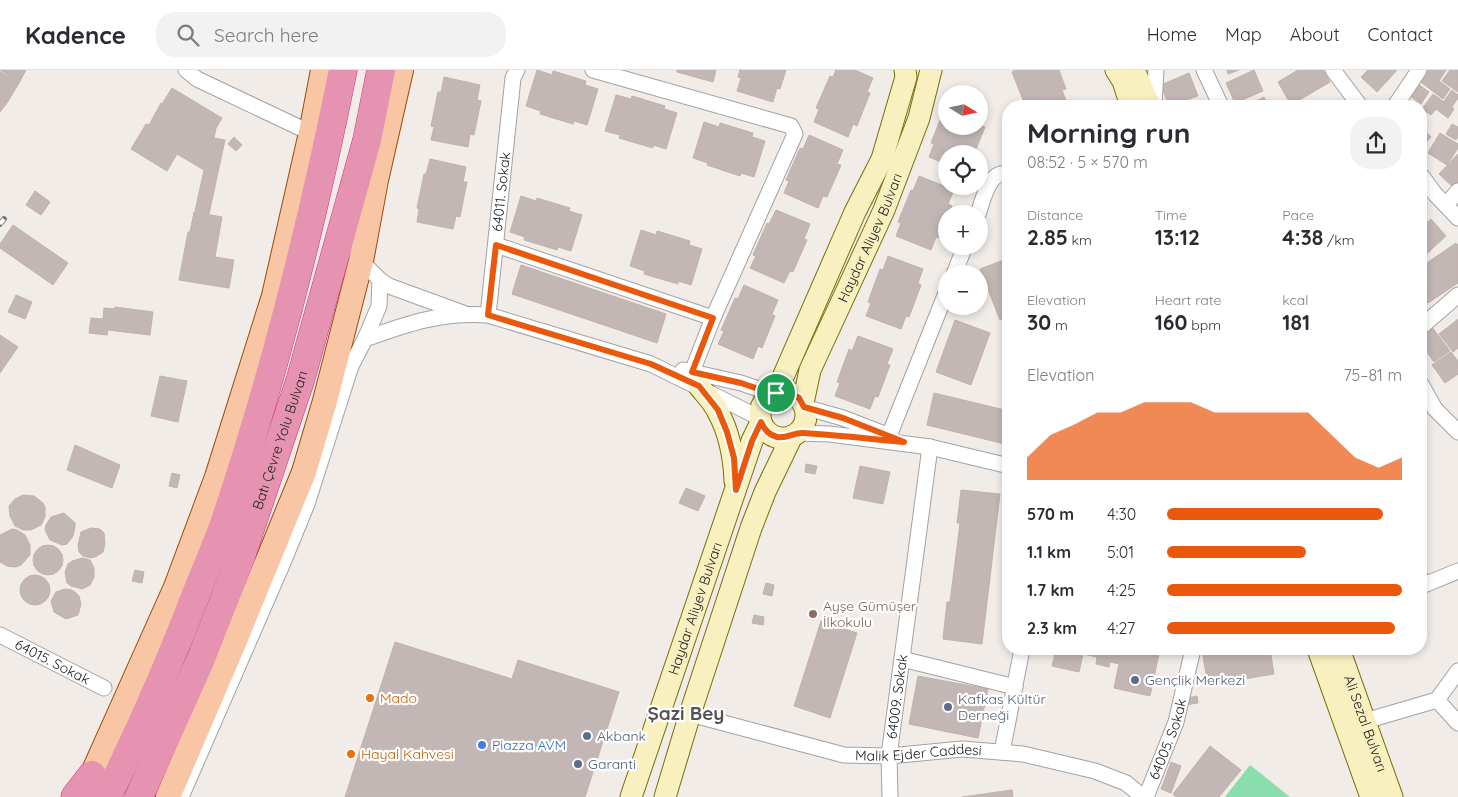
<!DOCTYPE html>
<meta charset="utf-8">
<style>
:root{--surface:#fff;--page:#f2f2f3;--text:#2b2b33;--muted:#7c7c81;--line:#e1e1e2;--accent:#ea580c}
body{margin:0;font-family:Quicksand,sans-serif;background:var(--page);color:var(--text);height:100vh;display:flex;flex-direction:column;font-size:19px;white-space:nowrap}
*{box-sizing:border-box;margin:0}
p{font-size:16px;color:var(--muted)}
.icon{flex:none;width:28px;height:28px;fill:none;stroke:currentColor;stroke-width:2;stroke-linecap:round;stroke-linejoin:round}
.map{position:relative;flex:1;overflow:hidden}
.side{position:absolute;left:1002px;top:30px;width:425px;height:555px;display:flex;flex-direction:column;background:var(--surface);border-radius:20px;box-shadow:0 2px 8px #0003}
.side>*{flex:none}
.needle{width:32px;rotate:100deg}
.tools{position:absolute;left:938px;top:15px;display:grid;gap:10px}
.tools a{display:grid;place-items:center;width:50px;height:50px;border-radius:50%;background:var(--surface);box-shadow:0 2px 8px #0003;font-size:25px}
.pin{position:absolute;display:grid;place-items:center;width:42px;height:42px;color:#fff;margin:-21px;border:2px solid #fff;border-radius:50%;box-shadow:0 1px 5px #0007}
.round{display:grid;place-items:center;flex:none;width:52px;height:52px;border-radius:20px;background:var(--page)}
.summary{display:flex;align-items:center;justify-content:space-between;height:85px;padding:0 25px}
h1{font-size:28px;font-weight:700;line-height:38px}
.figures{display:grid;grid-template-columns:repeat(3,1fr);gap:8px;height:85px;padding:5px 25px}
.figures div{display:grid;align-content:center}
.figures b{font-size:21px;font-weight:700}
.figures small{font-size:14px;font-weight:400}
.figures p{font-size:14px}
.chart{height:140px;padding:10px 25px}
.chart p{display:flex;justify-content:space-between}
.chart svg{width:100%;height:90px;margin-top:5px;fill:var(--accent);opacity:.7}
ul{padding:0 25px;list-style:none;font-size:16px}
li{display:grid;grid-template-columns:80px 60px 1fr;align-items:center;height:38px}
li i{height:12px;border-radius:6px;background:var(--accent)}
header{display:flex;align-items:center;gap:30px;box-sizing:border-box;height:70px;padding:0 25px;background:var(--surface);border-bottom:1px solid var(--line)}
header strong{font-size:24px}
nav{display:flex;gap:28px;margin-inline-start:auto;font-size:18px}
.search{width:350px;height:45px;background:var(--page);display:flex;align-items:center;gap:12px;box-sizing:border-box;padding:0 18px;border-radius:20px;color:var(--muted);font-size:19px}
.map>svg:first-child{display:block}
.pitch{fill:#8addad}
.building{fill:#c2b7b5;stroke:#c2b1ab}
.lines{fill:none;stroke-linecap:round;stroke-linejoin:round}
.street-casing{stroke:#a2a2a2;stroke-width:17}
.secondary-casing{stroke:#776f09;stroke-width:23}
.primary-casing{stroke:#994d05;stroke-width:26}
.highway-casing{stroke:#d62f86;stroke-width:29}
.street{stroke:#fff;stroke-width:15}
.secondary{stroke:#f8f0bf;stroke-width:21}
.primary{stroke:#f9c6a5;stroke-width:24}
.highway{stroke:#e593b1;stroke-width:28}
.rail-casing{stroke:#6f6f6f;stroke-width:5.5}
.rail{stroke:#fff;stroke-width:4;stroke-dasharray:11;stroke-linecap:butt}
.route-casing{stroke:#fff;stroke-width:10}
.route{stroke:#ea580c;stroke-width:6}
.education-dot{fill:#8d6e63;stroke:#fff;stroke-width:2}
.service-dot{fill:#5c6f8a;stroke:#fff;stroke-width:2}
.food-dot{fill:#e8710a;stroke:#fff;stroke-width:2}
.shop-dot{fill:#3f7fe0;stroke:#fff;stroke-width:2}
.labels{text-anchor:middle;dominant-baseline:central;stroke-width:4.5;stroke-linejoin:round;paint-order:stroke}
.street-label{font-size:14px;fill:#212121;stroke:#fff}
.education-label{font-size:14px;fill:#785e54;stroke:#fff;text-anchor:start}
.service-label{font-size:14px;fill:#4e5e75;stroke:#fff;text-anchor:start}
.food-label{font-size:14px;fill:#c56008;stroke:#fff;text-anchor:start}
.shop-label{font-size:14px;fill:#366cbe;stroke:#fff;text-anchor:start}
.district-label{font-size:19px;font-weight:bold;fill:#545454;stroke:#fff}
</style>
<header>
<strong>Kadence</strong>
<div class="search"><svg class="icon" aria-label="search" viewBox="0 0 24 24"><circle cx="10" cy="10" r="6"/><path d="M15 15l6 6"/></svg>Search here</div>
<nav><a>Home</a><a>Map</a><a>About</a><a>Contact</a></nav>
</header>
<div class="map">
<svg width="1458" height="727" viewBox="0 0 1458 727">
<rect width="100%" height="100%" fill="#f1ece8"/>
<path class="pitch" d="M1250,695L1290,727H1225Z"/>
<path class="building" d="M0,0H26L19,13Z
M537,0L552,5L553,1L586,11L585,15L598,19L587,55L574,51L573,54L540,44L541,41L526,36Z
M677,0H716L713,12L677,2Z
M740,0H786L780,19L777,18L773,32L737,21L741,8L738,7Z
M836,0H855L873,8L867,22L870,23L857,56L853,54L848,67L814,52L819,39L816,38L830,6L833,7Z
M1015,0H1059L1066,19L1062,20L1067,33L1059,36L1025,35L1012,2Z
M1227,0H1239L1228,4Z
M1254,0L1263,21L1235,33L1226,13Z
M1298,0H1323L1330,12L1291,35L1278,12Z
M1368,0H1397L1377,22L1361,7Z
M1426,0H1446L1439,11L1450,19L1443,29L1418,10Z
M1450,0H1458V22L1442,11Z
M0,2L19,13L7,33L0,28Z
M1189,3L1198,26L1169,36L1161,15Z
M444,7L480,15L477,30L481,31L474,65L470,64L468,77L431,70L434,57L431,56L438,22H441Z
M1418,14L1429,22L1421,34L1410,26Z
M172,18L222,48L216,58L214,68L225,70L209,144L195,141L204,100L177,84L167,101L131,79L146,54L149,55L161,33L159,39Z
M1452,20L1458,25V28L1452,37L1444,31Z
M1433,24L1454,39L1448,48L1436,39L1431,45L1422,39Z
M616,25L631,29L632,26L665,36L664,39L677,43L666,79L653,75V78L619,68L620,65L605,61Z
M1264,27L1268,36H1247Z
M0,28L7,33L0,42Z
M979,38L987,41L982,56L985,57L974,84H946V94L929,87L934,74L931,73L944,40L946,41V56H979Z
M704,52L719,57L720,53L753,63L752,67L765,71L754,107L741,103L740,106L707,95L708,93L693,88Z
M1452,54L1458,57V66L1456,70L1446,64Z
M1421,58L1431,67L1421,78Z
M1440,63L1458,74V78L1447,95L1428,83Z
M809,65L843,80L837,94L841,95L827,127L823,126L818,138L784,123L789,111L786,110L800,78L803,79Z
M234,67L242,75L236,81L228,74Z
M1458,84V113L1454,118L1439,104Z
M430,89L466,97L463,112H467L460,147L456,146L453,159L417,152L419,139L417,138L424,104H426Z
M919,106L954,120L948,134L952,136L948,144H946V149L939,168L936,167L931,180L896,166L901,153L898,152L911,120L913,121Z
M35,121L50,132L41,145L26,135Z
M521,126L536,131L537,128L570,138L569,141L582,145L571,181L558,177L557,180L524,170L525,167L510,162Z
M776,140L810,154L804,169L807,170L793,202L790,201L784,213L750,198L756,186L753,185L767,153L769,154Z
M194,142L222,147L215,187L234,190L229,218L179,210L188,162H190Z
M1431,149L1446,166L1421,189V158Z
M13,155L68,193L53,215L0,178V174Z
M641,160L656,165L657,161L690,171L689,175L702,179L691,215L678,211V214L644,204L645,201L630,196Z
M1456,173L1458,175V213L1428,233L1421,223V197Z
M888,186L923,199L918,213L921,215L909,247L906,246L901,259L866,246L871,233L868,232L880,199L883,200Z
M1009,188V247L1000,250L980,199Z
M521,195L666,244L657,273L512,224Z
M744,215L778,230L772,244L775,246L762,278L758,276L753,289L718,274L724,261L721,260L735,228L738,229Z
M16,225L32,232L25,249L8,242Z
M1421,233L1427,241L1421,245L1425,250L1421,253Z
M115,237L153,242L150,265L108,260L107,265L89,263L91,248L103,249L104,238L114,239Z
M1458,249V278L1453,282L1439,264Z
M955,250L990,263L971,315L936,302Z
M1432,257L1450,281L1434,292L1421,274V265Z
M0,265L18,277L0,303Z
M858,266L893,279L887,294L890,295L878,327L875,326L870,339L835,326L840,313L837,312L849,279L852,281Z
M1451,282L1458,291V304L1445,313L1432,295Z
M160,306L187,311L178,352L151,346Z
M934,323L1009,341V375L927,355Z
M75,375L120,395L112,418L67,400Z
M806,394L817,396L815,404L805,402Z
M860,396L890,402L883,434L853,428Z
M172,403L180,405L177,418L169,416Z
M686,418L705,426L698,441L679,433Z
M961,420L1000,424L982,574L943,569L947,532H950L960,453H957Z
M23,425L34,426L43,433L45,437V447L41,455L31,460H23L15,456L10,446L9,436L15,429Z
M64,443L75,453V457L73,466L67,474L62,475L50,470L45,460L46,455L51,447Z
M91,458L100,459L104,463L105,474L103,482L97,486L91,488L83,486L79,482L78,475L81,462Z
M12,459L17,460L25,465L30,475V485L21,495L16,497L7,496L0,492V465Z
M33 490a15 15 0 1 1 30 0a15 15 0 1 1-30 0Z
M82,488L90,490L94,498V507L90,515L82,519L71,516L67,513L65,502L68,494L72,491Z
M135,500L144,502L142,513L132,511Z
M20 520a15 15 0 1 1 30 0a15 15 0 1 1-30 0Z
M766,513L774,515L772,526L763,524Z
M65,519L72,520L75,522L79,526L81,534L78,545L66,549L54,542L51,531L56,522Z
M754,545L764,547L763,555L752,553Z
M821,551L857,563L830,648L794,636Z
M395,572L512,609L518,590L619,622L585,727H345Z
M1056,579H1160L1150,626L1114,618L1119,594L1110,592L1109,597L1096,594L1097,587L1083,584L1079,602L1052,596Z
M1218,579H1270L1274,604L1208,615L1202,581Z
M918,606L988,619L978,668L909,654Z
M1197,626L1198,633L1184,635L1183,629Z
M1210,676L1241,700L1219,727H1176L1173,724Z
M1171,692L1181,696L1171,723L1161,719Z
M1012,720L1013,727H962Z"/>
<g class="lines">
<g class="street-casing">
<g id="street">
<path d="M186,0L197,9L311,63"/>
<path d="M593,0L791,56L795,64L713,248L692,302"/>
<path d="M1204,0L1221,36"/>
<path d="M1333,0L1360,36"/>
<path d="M1154,36L1156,0"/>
<path d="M1395,36L1419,0"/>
<path d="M1421,105L1435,124L1458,148"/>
<path d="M1446,135L1458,121"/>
<path d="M978,144C983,131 989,97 1009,105"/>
<path d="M496,175L713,248"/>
<path d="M361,191L380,210L379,236L365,269"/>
<path d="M954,204L965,176"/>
<path d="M380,210L389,216L463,243"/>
<path id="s1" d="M488,245L513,8L517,0"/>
<path d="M1421,257L1458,225"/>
<path d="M683,300L741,313L773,324"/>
<path d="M1421,314L1435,339L1458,362"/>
<path d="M804,337L843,348L887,365"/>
<path d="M797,363L830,364L930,377L1009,396"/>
<path d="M889,366L946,223"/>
<path d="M1421,508L1424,515L1458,501"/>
<path id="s2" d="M0,565L104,618"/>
<path d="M902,589L1015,617"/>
<path d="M1437,630L1458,653"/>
<path id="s3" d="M690,644L844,685L889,686L962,679L1023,684L1095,701L1126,713L1143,727"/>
<path d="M1365,651L1437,630L1458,601"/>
<path d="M1002,682L1022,579"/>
<path d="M181,727L282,495L307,434L351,296L365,269C409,253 441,242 488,245L651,294L760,348"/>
<path id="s4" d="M890,727L889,686L930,377"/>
<path id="s5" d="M1146,727L1176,652L1193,579"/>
</g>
</g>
<g class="secondary-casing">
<g id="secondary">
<path d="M1116,0L1123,11L1131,36"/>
<path d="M1134,0L1150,36"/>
<path d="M699,316C705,324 714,333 718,342C730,364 734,387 735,411"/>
<circle cx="783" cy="345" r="23"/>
<path d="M776,323L855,142L882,89L906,7L905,0"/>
<path id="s6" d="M803,333L810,300L884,140L919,48L931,0"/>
<path d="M1318,579L1371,727"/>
<path id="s7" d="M1339,579L1392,727"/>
<path id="s8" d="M631,727L752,371L761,352"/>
<path d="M665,727L690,644L751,458L765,422L792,366"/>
</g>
</g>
<g class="primary-casing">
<path id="primary" d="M92,705L176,517L217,407L274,226L311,63L323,0
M168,727L234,573L304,402L325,331L361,191L376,110L401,0"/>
</g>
<g class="highway-casing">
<g id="highway">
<path d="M75,727L92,705"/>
<path d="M107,727C141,659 171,590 198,519C207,497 216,476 224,454C274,306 312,154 343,0"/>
<path id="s9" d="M139,727L200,591L240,489L300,311L367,70L381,0"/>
</g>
</g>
<use href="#street" class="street"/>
<use href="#secondary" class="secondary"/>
<use href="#primary" class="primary"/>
<use href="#highway" class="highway"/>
<g class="rail-casing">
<path id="rail" d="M0,154L4,149"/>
</g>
<use href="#rail" class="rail"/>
</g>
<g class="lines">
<g class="route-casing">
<path id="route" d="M496,175L713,248L692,302L741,313L773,324L782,322H788L799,328L804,337L843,348L904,372C871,369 837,365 804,363C794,362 787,369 777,367C769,365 764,359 761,352L752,371L736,420L734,388L727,362L718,340L699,316L651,294L488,245Z"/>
</g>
<use href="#route" class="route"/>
</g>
<circle class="education-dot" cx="813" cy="544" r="5"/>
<g class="service-dot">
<circle cx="1135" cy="610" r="5"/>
<circle cx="948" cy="637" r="5"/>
<circle cx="587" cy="666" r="5"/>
<circle cx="578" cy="694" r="5"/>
</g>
<g class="food-dot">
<circle cx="370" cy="628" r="5"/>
<circle cx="351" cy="684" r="5"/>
</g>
<circle class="shop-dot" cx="482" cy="675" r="5"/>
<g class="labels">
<g class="street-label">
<text stroke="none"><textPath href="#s1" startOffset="124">64011. Sokak</textPath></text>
<text stroke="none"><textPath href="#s6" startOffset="179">Haydar Aliyev Bulvarı</textPath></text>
<text stroke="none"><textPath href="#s9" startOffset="384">Batı Çevre Yolu Bulvarı</textPath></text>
<text stroke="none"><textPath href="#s8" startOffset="199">Haydar Aliyev Bulvarı</textPath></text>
<text stroke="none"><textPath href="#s2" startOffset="59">64015. Sokak</textPath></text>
<text stroke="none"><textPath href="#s4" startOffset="101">64009. Sokak</textPath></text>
<text stroke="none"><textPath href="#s7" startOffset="79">Ali Sezal Bulvarı</textPath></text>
<text stroke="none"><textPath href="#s5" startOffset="62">64005. Sokak</textPath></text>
<text stroke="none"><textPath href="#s3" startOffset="234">Malik Ejder Caddesi</textPath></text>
</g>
<g class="education-label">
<text x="823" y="536">Ayşe Gümüşer<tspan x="823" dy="16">İlkokulu</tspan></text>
</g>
<g class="service-label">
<text x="1145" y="610">Gençlik Merkezi</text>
<text x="958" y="629">Kafkas Kültür<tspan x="958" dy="16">Derneği</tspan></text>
<text x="597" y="666">Akbank</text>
<text x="588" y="694">Garanti</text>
</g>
<g class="food-label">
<text x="380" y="628">Mado</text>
<text x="361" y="684">Hayal Kahvesi</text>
</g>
<g class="shop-label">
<text x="492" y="675">Piazza AVM</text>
</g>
<g class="district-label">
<text x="686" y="643">Şazi Bey</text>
</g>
</g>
</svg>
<div class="tools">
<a><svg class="needle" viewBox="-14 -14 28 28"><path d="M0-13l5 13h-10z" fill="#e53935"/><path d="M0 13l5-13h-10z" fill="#7c7c81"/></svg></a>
<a><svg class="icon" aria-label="locate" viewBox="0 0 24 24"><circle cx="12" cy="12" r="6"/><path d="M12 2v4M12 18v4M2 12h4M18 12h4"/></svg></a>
<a>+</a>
<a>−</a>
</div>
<div class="pin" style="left:776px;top:323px;background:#1e9e55"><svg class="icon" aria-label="arrive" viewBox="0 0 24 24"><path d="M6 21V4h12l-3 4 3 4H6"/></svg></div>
<section class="side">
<div class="summary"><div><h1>Morning run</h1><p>08:52 · 5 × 570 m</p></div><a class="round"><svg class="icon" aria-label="share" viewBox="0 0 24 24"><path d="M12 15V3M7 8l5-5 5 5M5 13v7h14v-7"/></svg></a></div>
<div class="figures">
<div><p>Distance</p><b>2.85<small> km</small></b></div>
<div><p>Time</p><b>13:12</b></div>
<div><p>Pace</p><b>4:38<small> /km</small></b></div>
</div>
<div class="figures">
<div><p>Elevation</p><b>30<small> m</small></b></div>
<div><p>Heart rate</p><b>160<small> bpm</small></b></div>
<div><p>kcal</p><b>181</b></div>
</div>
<div class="chart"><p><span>Elevation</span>75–81 m</p>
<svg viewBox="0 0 160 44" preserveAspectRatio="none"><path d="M0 44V33L10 22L20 17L30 11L40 11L50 6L60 6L70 6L80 11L90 11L100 11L110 11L120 11L130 22L140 33L150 38L160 33V44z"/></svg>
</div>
<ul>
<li><b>570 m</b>4:30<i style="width:92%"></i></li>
<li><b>1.1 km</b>5:01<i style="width:59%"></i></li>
<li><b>1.7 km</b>4:25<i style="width:100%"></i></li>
<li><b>2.3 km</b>4:27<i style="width:97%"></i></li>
</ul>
</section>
</div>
